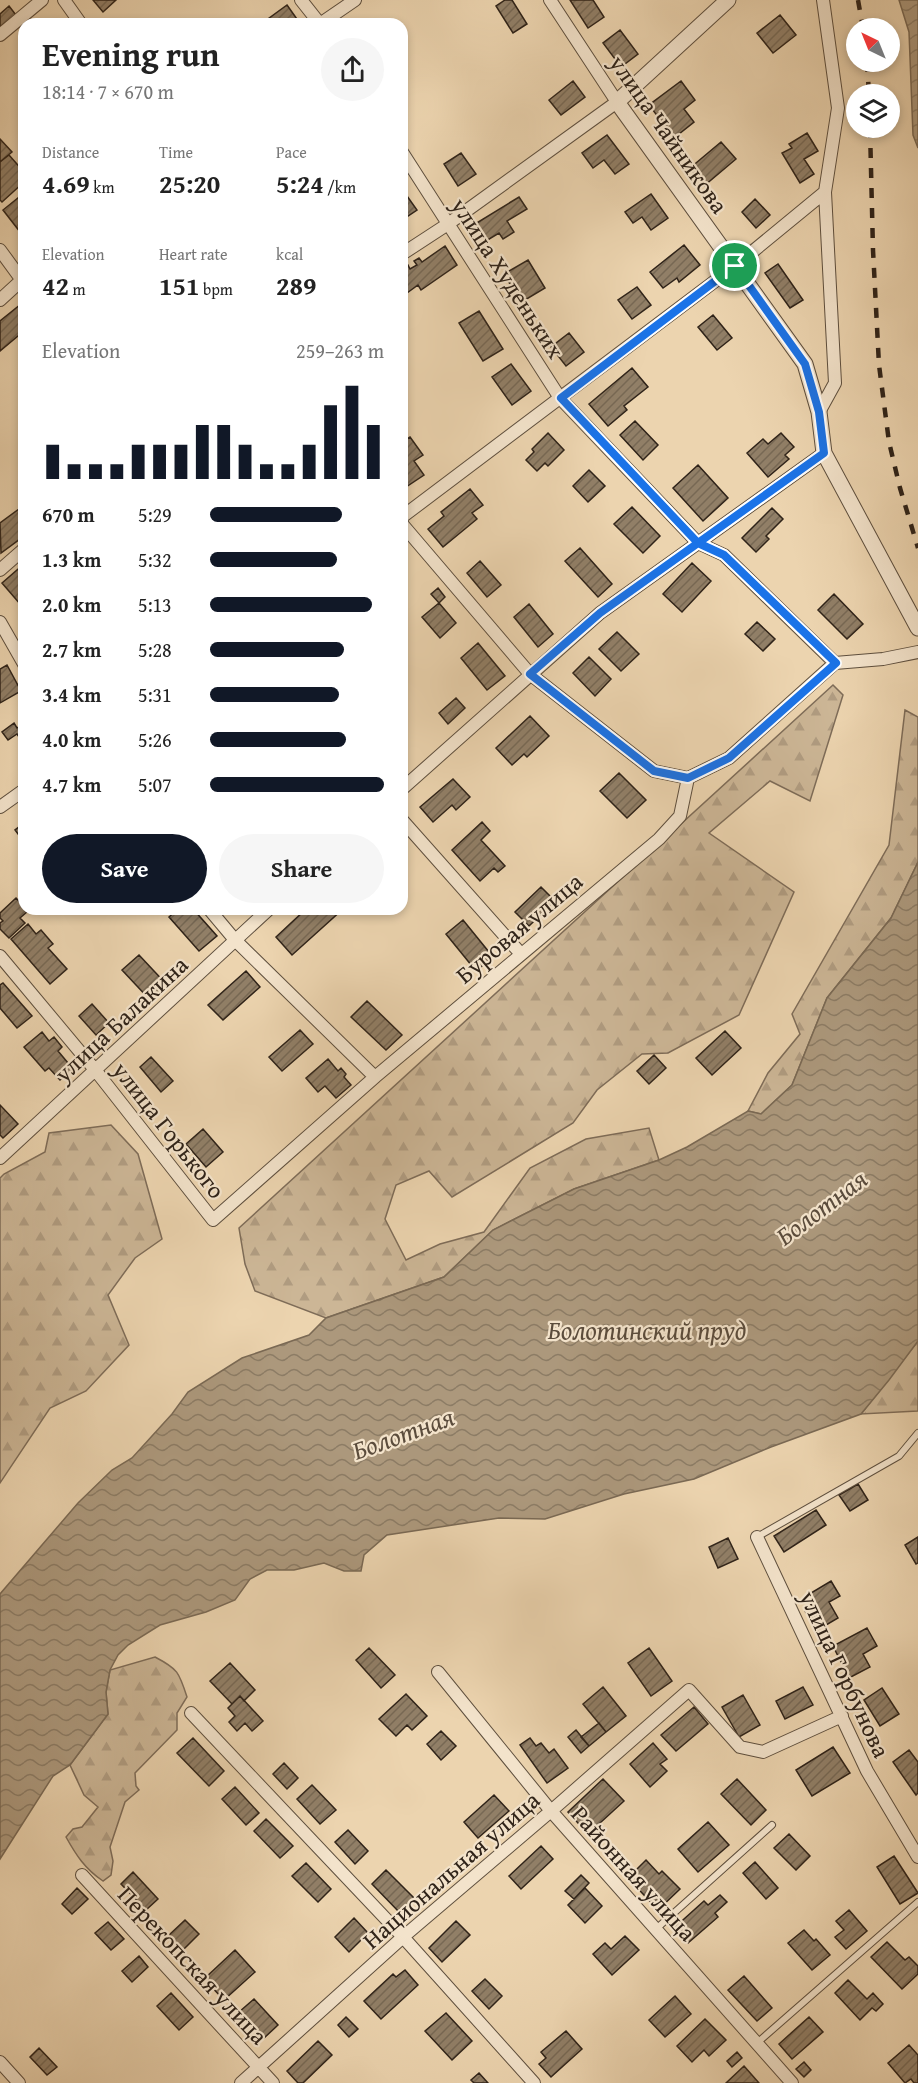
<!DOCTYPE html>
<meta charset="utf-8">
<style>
:root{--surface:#fff;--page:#f6f6f6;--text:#222;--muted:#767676;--accent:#111827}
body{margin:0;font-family:"Gentium Book Plus",serif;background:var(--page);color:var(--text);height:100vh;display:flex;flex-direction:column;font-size:22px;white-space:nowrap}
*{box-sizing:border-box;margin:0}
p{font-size:20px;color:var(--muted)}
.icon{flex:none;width:33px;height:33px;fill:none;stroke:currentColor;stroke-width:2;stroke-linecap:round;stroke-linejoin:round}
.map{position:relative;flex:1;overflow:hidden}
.sheet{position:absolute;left:18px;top:18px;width:390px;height:897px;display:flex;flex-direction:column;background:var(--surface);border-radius:18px;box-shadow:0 3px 9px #0003}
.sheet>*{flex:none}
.needle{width:39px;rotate:317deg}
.controls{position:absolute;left:846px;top:18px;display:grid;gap:12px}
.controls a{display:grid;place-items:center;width:54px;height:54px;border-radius:50%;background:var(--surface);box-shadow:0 3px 9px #0003;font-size:30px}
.pin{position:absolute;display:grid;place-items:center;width:51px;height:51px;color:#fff;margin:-26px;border:3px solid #fff;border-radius:50%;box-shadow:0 2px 6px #0007}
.round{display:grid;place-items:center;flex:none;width:63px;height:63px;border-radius:32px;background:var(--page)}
.overview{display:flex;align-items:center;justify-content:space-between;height:102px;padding:0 24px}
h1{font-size:33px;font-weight:600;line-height:45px}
.stats{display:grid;grid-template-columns:repeat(3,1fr);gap:9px;height:102px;padding:6px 24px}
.stats div{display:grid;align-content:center}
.stats b{font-size:26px;font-weight:600}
.stats small{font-size:16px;font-weight:400}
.stats p{font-size:16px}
.chart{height:168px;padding:12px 24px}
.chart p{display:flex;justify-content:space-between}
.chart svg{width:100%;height:108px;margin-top:6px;stroke:var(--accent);stroke-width:6}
.cta{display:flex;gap:12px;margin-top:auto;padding:12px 24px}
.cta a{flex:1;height:69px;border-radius:36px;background:var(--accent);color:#fff;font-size:24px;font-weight:600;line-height:69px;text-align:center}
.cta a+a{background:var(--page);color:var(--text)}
ul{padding:0 24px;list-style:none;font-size:20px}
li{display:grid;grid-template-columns:96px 72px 1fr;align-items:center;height:45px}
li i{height:15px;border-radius:8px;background:var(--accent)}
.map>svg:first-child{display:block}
.forest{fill:url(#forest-firs);stroke:#7e6c58;stroke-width:1.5}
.water{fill:url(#water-waves);stroke:#7a6954;stroke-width:1.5}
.building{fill:url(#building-hatch);stroke:#2f2319;stroke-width:1.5}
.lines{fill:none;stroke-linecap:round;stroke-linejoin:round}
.service-casing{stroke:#5e4f3e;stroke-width:8}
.minor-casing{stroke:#5e4f3e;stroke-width:14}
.tertiary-casing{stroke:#5e4f3e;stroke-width:17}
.service{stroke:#f3e3cb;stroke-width:6}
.minor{stroke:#f3e3cb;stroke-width:12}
.tertiary{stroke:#f3e3cb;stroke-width:15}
.rail{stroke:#2f2319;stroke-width:4.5;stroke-dasharray:10 10;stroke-linecap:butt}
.route-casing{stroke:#fff;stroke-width:12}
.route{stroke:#1a73e8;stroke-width:8}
.labels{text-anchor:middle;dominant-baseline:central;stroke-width:4.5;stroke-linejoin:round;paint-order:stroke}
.street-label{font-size:24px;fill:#2f2319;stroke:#f3e3cb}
.water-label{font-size:26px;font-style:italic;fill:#5b4c3c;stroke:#f3e3cb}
</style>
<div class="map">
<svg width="918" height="2083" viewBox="0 0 918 2083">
<defs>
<pattern id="forest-firs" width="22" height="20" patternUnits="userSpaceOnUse" patternTransform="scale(1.5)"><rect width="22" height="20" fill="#ccb696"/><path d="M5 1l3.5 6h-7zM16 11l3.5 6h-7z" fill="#b09c81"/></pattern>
<pattern id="water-waves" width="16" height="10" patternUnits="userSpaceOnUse" patternTransform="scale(1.5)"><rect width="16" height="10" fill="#ac987c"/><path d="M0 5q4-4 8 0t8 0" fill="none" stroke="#8c7c65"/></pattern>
<pattern id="building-hatch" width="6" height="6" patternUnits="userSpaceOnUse" patternTransform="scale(1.5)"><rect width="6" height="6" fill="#917f67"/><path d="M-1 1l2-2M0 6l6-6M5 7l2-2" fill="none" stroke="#776854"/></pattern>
</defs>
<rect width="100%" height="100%" fill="#ecd4af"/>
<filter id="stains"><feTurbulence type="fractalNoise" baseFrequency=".00333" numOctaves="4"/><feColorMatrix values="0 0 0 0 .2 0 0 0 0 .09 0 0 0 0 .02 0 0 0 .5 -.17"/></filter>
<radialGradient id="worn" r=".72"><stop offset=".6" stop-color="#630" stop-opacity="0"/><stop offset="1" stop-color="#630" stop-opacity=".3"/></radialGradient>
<path class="forest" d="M833,685L843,695L810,801L770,781L709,833L794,892L739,1015L668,1053L642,1054L597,1090L573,1123L452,1197L429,1171L396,1185L385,1219L406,1260L440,1244L484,1232L530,1168L586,1139L649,1128L659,1160L574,1189L493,1230L444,1277L326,1318L255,1291L245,1264L239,1228Z
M905,710L918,717V862L891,918L827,998L792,1085L761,1114L748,1111L768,1073L800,1034L792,1014L889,845Z
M111,1125L138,1154L162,1239L135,1258L108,1295L129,1345L86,1391L50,1408L0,1483V1178L4,1174L45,1152L49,1133Z
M918,1341V1411L861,1414Z
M155,1657C178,1669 179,1672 187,1697L177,1713V1730L135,1773L136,1786L139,1790L125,1802L110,1847L113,1861L111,1875L103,1881C85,1869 76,1855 66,1837L73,1829L82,1827L98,1807L84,1795L70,1765L108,1714L106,1692L110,1670Z"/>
<path class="water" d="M899,0H918V148L913,135L909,32Z
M918,862V1341L889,1380L861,1414L771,1447L694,1479L624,1494L545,1519L499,1518L387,1535L364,1555L361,1571H344L324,1563L294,1570H267L250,1579L235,1600L206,1612L160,1625L128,1645L118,1655L110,1670L106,1692L108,1714L70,1765L53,1776L0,1859V1594L78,1503L112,1470L132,1458L172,1414L188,1392L242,1358L309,1335L326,1318L444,1277L493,1230L574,1189L659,1160L687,1147L748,1111L761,1114L792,1085L827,998L891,918Z"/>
<path class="building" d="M93,0H116L103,12Z
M505,0H512L527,24L513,33L496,6Z
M570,0H593L604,17L588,28Z
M287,5L299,22L297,24H261Z
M9,6L16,15L0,27V14Z
M780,15L796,35L773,53L757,33Z
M620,30L638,54L621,67L603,43Z
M573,81L585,97L561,115L549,100Z
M681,81L695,100L684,109L694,122L674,138L649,105Z
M807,133L818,151L804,159L814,174L800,183L782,153L792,148L789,144Z
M607,135L629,164L615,174L604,160L593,168L582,153Z
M0,139L12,152L0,162Z
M721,142L736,159L704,186L690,168Z
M461,153L476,174L458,186L444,164Z
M9,155L24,172V182L2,202L0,200V162Z
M24,193V237L3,210Z
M651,194L668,218L651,230L642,217L633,223L625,212Z
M407,196L417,210L402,220V199Z
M519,197L527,209L507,221L514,232L503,239L499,233L486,241L475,224Z
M755,199L770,215L756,228L742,212Z
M684,245L700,265L679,282L677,278L663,288L650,272Z
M445,246L457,265L421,290L418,285L407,293L402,285V269L408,265L410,269L417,265L414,261L419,258L422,262Z
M528,260L545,288L525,300L517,287L513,289L504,274Z
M778,264L803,300L790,308L765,273Z
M637,287L651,305L632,319L618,300Z
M21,304L24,308V331L0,351V321Z
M479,311L503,349L483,361L459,323Z
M713,315L732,338L717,350L698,327Z
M569,333L584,352L566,366L551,347Z
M511,364L531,391L512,405L492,377Z
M632,368L648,387L624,406L627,410L608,426L589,404Z
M635,421L658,445L643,460L620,435Z
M548,433L564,450L548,466L545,463L537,471L526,460L534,452L532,449Z
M781,433L794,447L785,455L789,459L768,477L747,453L763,439L768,444Z
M410,437L423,455L414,461L424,475L406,487L402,481V442Z
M698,465L728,498L703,521L673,488Z
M589,470L605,486L588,502L573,486Z
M470,489L483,505L472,513L477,519L443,547L428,529L444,516L441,512Z
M632,507L660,536L643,553L614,524Z
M772,508L783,519L766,536L769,539L756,552L742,538Z
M19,509L24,515V536L1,553L0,523Z
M580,548L612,584L598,597L565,561Z
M480,561L501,585L487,597L467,573Z
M692,563L711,581L682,612L663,594Z
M24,564V600L20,604L2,583Z
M438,588L445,597L439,603L431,594Z
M834,594L863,624L847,639L818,610Z
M439,603L456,623L440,638L422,617Z
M529,604L553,634L538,647L514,617Z
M757,622L775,639L763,651L745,634Z
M617,632L639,654L621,671L599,649Z
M478,643L505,676L487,690L461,658Z
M589,657L611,679L595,696L573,673Z
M7,665L21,691L0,703V669Z
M456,698L465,708L448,724L439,713Z
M530,716L549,736L527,757L524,754L512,765L496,748Z
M14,723L17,728L24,723V744L17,734L8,740L2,732Z
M619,773L646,800L627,818L600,791Z
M453,779L470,797L456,810L452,805L433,822L420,807Z
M482,822L490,831L481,840L505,866L498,872L494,868L480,881L452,850Z
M24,823V842L15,830Z
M541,887L555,901L529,926L515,912Z
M16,898L28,911L20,918L25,923L9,938L0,929V923L3,921L0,918V913Z
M178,909L188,911L193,909L217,936L199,951L169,917Z
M306,909H343L292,955L276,937Z
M463,920L493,957L476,971L446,934Z
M28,924L36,934L41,930L53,944L48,948L67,969L50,984L11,939Z
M139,955L168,986L151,1001L122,970Z
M246,971L260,987L223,1020L208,1005Z
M3,983L32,1016L17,1028L0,1008V985Z
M367,1001L402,1035L386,1050L351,1017Z
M92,1004L109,1023L96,1035L79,1016Z
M300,1030L313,1044L282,1071L269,1057Z
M725,1031L741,1048L712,1075L696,1058Z
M42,1032L49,1041L54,1037L62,1047L58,1051L73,1069L60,1080L49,1068L45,1071L24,1047Z
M654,1055L666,1068L649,1084L637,1071Z
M151,1057L173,1081L161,1092L140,1067Z
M328,1059L338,1071L341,1068L346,1074L344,1077L351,1085L336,1098L325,1086L318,1092L306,1078Z
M0,1105L18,1124L3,1138L0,1135Z
M203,1129L223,1152L206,1167L186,1144Z
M858,1484L868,1500L850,1511L839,1495Z
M816,1510L826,1525L784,1552L774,1536Z
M918,1537V1563L916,1564L905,1545Z
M728,1538L738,1559L718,1568L709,1547Z
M831,1581L840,1596L829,1602L838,1618L816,1631L805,1611L812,1606L806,1596Z
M867,1628L877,1646L863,1654L870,1667L849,1678L833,1646Z
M369,1648L395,1675L381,1688L356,1660Z
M649,1648L672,1681L651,1696L628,1663Z
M230,1663L255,1690L244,1701L240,1696L232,1704L210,1681Z
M603,1687L626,1716L606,1732L583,1704Z
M803,1687L813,1705L785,1719L776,1701Z
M882,1688L899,1714L880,1726L864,1700Z
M406,1694L427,1716L412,1730L407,1725L396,1736L379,1719Z
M743,1695L760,1725L739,1737L722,1707Z
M240,1696L263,1721L252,1731L245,1723L237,1731L229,1722L235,1716L228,1708Z
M694,1707L708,1724L676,1751L661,1735Z
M599,1723L606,1732L589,1746L581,1737Z
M576,1730L589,1746L581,1753L568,1737Z
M441,1731L456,1746L441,1760L427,1744Z
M193,1738L224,1771L209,1786L177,1753Z
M530,1738L536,1746L541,1743L549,1753L554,1749L568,1768L547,1783L520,1745Z
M653,1743L667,1759L660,1764L667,1771L650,1787L630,1764Z
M833,1747L850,1773L812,1796L796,1770Z
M909,1750L918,1762V1793L916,1795L893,1762Z
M284,1763L298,1778L287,1789L273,1774Z
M603,1779L624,1801L588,1834L568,1812Z
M737,1779L766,1810L751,1825L721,1794Z
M312,1785L336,1810L320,1824L297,1799Z
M235,1787L259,1813L246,1825L222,1799Z
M494,1795L509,1811L478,1838L464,1822Z
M266,1819L293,1846L280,1858L254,1831Z
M708,1822L729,1845L698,1872L678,1849Z
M348,1830L368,1851L355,1864L335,1842Z
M789,1834L810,1856L796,1870L774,1848Z
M541,1846L553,1859L521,1889L509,1876Z
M894,1856L918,1893L900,1904L877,1867Z
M646,1860L659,1874L662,1871L680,1889L658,1910L628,1878Z
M755,1862L778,1888L766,1899L743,1873Z
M306,1863L331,1889L318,1902L292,1876Z
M386,1870L415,1899L400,1913L372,1884Z
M133,1872L158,1899L146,1910L121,1884Z
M581,1875L589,1883L574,1899L565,1891Z
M77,1888L88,1899L72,1914L62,1904Z
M585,1888L602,1906L585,1923L568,1905Z
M720,1895L727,1902L715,1913L718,1917L688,1943L674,1928L704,1901L708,1905Z
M849,1910L867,1931L846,1949L835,1937L844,1930L836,1921Z
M354,1918L368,1933L349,1952L335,1937Z
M185,1920L199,1934L182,1951L168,1936Z
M456,1921L470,1935L442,1962L429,1948Z
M108,1922L124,1939L111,1950L95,1933Z
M804,1930L814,1941L816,1939L830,1955L812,1970L788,1943Z
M625,1936L639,1950L612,1975L593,1954L605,1943L611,1949Z
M887,1942L905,1960L909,1957L918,1966V1974L902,1989L871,1957Z
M235,1950L255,1972L224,2000L204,1979Z
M139,1956L148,1967L132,1982L122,1971Z
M405,1970L418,1985L381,2019L364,2001L393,1974L396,1977Z
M744,1976L772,2008L757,2021L728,1990Z
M485,1979L502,1996L489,2009L472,1991Z
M848,1980L867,1999L873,1993L883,2004L876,2011L872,2008L860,2020L835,1993Z
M171,1993L193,2017L179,2030L157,2006Z
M675,1996L691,2014L665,2037L649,2020Z
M254,1999L278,2025L263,2039L239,2012Z
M446,2013L472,2041L452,2060L425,2031Z
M346,2017L358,2029L349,2037L338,2025Z
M809,2017L823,2032L792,2059L779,2044Z
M705,2019L726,2040L709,2056L704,2050L692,2062L677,2046Z
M566,2031L582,2049L551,2077L539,2064L546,2058L541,2052Z
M318,2041L332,2055L303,2083H298L287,2071Z
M909,2045L918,2055V2083H914L911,2079L905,2083L888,2063Z
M39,2048L57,2067L47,2075L30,2057Z
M737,2052L742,2058L732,2067L727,2061Z
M804,2062L811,2070L804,2077L796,2069Z
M744,2066L759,2083H726Z
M479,2073L488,2083H474L471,2080Z"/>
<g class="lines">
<g class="service-casing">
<path id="service" d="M757,1537L899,1456L918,1433
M656,1929L772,1825
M757,2043L918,1902"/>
</g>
<g class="minor-casing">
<path id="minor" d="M64,0L81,24
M301,0L320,24
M320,24L355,0
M0,35L42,0
M402,152L560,398L698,543L724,555L835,663L883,659L918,652
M0,250L24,283
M402,254L448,224L617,102L550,0
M0,300L24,278
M819,412L835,383L825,192L838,108L823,0
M402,517L735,266L825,192
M402,524L530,674L654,771L688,778
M0,570L24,549
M0,622L24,664
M402,789L600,613L824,453
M0,807L24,790
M402,820L521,954
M209,909L235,940L375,1077
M0,956L96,1071L213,1220L375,1077L659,839L680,816L688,778L729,758L835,663
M0,1158L269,909
M757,1537L867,1771L918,1857
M438,1672L551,1811L792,2083
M191,1713L403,1937L534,2083
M82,1875L273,2083
M0,2062L19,2083
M241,2083L403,1937L551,1811L689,1690L740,1747L763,1752L842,1716"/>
</g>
<g class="tertiary-casing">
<path id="tertiary" d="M728,0L617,102L805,364L819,412L824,453L918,628"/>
</g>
<use href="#service" class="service"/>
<use href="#minor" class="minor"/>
<use href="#tertiary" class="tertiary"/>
<path class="rail" d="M858,0L863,28
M867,62L869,94
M870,128L873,250L879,365L889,442L900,488L918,548"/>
</g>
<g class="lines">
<g class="route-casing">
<path id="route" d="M735,266L805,364L819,412L824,453L698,543L724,555L836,663L729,758L688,778L654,771L530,674L600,613L698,543L561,398L735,266"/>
</g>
<use href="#route" class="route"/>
</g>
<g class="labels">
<g class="street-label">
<text transform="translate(669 134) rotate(55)">улица Чайникова</text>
<text transform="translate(508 278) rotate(57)">улица Худеньких</text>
<text transform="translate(519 928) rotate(-40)">Буровая улица</text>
<text transform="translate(121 1019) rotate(-43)">улица Балакина</text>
<text transform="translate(169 1130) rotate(52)">улица Горького</text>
<text transform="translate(845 1674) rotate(65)">улица Горбунова</text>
<text transform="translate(451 1870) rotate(-41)">Национальная улица</text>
<text transform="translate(634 1873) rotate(48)">Районная улица</text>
<text transform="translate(193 1965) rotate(47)">Перекопская улица</text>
</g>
<g class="water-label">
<text transform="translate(821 1207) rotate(-37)">Болотная</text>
<text x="647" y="1329">Болотинский пруд</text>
<text transform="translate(403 1433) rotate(-20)">Болотная</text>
</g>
</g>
<rect width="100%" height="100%" filter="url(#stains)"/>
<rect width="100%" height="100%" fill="url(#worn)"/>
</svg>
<div class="controls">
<a><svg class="needle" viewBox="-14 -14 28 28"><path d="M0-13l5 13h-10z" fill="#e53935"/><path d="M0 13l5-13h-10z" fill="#767676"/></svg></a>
<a><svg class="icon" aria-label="layers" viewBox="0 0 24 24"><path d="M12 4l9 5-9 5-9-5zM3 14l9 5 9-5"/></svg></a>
</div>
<div class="pin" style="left:735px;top:266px;background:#1e9e55"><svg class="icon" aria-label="arrive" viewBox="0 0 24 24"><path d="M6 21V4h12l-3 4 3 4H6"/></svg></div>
<section class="sheet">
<div class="overview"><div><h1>Evening run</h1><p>18:14 · 7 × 670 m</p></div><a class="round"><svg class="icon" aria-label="share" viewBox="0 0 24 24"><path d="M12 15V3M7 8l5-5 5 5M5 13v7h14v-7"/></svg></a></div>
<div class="stats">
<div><p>Distance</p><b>4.69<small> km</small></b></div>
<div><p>Time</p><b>25:20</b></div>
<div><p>Pace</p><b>5:24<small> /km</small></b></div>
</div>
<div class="stats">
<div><p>Elevation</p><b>42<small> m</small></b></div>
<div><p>Heart rate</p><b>151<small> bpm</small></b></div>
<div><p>kcal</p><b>289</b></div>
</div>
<div class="chart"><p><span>Elevation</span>259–263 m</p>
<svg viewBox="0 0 160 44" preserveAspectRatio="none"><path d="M5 44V30M15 44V38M25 44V38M35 44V38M45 44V30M55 44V30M65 44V30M75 44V22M85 44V22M95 44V30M105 44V38M115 44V38M125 44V30M135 44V14M145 44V6M155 44V22"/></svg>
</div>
<ul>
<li><b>670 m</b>5:29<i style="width:76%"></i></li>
<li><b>1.3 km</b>5:32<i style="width:73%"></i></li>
<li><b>2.0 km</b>5:13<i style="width:93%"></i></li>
<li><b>2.7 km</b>5:28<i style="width:77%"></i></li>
<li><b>3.4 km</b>5:31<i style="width:74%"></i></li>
<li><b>4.0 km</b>5:26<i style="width:78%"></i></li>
<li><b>4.7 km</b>5:07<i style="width:100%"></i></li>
</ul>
<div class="cta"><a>Save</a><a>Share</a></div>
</section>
</div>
